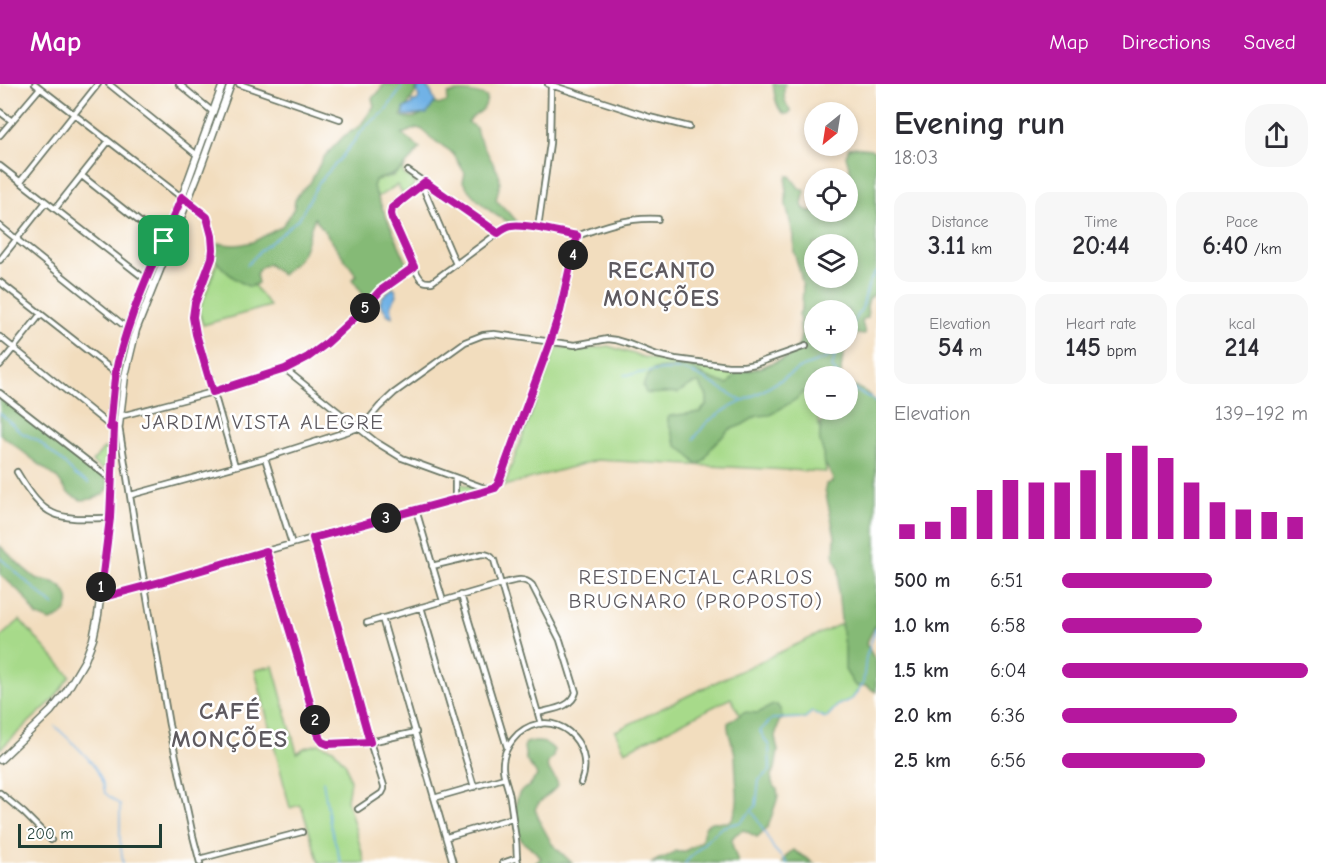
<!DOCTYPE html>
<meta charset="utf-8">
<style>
:root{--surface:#fff;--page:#f7f7f7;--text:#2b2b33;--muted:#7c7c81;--accent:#b5179e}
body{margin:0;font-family:"Comic Neue",sans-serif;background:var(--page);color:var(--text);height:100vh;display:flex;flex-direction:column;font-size:22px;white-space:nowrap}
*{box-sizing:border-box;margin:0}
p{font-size:20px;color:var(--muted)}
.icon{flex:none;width:33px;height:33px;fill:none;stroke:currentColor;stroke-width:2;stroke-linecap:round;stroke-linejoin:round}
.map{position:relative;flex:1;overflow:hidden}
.sheet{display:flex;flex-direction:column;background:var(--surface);width:450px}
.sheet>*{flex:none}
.needle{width:39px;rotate:210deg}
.tools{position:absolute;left:804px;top:18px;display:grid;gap:12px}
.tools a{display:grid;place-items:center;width:54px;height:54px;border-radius:50%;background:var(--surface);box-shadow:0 3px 9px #0003;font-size:30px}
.scale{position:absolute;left:18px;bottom:15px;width:144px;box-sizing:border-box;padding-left:6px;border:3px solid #1f3d34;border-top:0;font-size:16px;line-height:21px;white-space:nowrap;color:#1f3d34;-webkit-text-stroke:4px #fff;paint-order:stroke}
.pin{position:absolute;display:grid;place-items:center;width:51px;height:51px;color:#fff;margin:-26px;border-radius:12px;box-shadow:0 3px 9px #0006}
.km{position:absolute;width:30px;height:30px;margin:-15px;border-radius:50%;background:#222;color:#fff;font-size:16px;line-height:30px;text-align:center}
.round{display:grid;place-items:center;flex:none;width:63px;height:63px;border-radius:24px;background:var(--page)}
.head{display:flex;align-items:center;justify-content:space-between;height:102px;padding:0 18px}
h1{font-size:33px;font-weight:600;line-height:45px}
.metrics{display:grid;grid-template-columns:repeat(3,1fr);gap:9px;height:102px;padding:6px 18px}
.metrics div{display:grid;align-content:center;border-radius:15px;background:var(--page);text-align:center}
.metrics b{font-size:26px;font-weight:600}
.metrics small{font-size:16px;font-weight:400}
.metrics p{font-size:16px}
.chart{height:168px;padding:12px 18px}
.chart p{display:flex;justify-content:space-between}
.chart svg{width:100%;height:108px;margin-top:6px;stroke:var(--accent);stroke-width:6}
ul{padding:0 18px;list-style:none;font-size:20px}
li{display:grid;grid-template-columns:96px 72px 1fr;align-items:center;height:45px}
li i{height:15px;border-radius:8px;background:var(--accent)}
header{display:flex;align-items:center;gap:36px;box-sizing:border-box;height:84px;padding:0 30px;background:var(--accent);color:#fff}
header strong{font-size:28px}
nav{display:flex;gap:33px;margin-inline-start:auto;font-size:21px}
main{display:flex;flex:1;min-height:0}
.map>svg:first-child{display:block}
.green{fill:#a7da8a;stroke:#638c5f;stroke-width:1.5}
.forest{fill:#85ba76;stroke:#527c55;stroke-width:1.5;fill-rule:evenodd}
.water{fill:#71b2e6;stroke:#48788d;stroke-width:1.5}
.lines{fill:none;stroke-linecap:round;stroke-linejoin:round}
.stream{stroke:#71b2e6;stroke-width:1.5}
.street-casing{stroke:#697564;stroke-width:8}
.secondary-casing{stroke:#697564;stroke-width:9}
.street{stroke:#fff;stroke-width:4.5}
.secondary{stroke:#fff;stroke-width:6}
.route-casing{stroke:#fff;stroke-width:12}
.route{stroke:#b5179e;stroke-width:8}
.labels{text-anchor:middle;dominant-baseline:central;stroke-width:5;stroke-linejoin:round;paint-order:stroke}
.quarter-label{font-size:21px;letter-spacing:1.5px;fill:#5e5a60;stroke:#fff}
.district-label{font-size:24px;font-weight:bold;letter-spacing:1.5px;fill:#5e5a60;stroke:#fff}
</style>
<header>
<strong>Map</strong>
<nav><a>Map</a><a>Directions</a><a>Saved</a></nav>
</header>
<main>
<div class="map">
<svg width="876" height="779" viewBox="0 0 876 779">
<rect width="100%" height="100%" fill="#fff"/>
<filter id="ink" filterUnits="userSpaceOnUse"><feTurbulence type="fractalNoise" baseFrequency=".0167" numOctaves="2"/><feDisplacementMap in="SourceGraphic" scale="12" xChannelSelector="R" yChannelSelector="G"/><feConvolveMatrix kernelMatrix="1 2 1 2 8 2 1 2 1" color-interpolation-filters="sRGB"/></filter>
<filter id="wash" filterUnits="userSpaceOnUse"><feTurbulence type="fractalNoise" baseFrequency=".008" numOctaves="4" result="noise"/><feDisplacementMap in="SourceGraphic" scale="24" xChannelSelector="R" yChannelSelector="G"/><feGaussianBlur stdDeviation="1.35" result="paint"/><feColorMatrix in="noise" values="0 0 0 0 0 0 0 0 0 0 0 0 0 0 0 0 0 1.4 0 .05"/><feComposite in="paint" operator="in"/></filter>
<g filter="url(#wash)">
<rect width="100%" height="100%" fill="#f2ddbe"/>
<path class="green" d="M405,82L403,87L404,91L414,96C416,104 409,106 403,110L397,101L378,113L373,103L375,96L393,92Z
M221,159L270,222L203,241L199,227L216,182Z
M145,205L147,206L128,261L117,337L114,338C115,292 129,248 145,205Z
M608,262L643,273L705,285L733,287L755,285L809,265L814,306V326H817L826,388L597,376L504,402L555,266L558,263L583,266Z
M104,364L109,367L108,382L102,385L92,378Z
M458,399L477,404L478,406L459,412Z
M20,536L70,592L53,616L0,665V553Z
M849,536L859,605L852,615L838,621L826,634L812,628L805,634L773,635L752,654L731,614L625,667L615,647L714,599Z
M273,582L297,669L304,664L319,660L333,665L346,680L350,697L347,716L365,779H319L302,724L299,721L290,724L255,586Z"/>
<path class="forest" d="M384,0H418L415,9L401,32C415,38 426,30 433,18L438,21L447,18L448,10C459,6 476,8 487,13C485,32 476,26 468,38L476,44L478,52L499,90L500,99L496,116L514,134L516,137L515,139C500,139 470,111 463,98L465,89L454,71L449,66L432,55L423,46L417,44L402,50L420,64C404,84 401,90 375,96L373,103L406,177C406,179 406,181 406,182C404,187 398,189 394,191C384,197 379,209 368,214L362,209L352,195L357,192L315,134C309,144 308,159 302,170C297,179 289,184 282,191L268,180L260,184L256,190L258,199L250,203C235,197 215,180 209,165L214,160C222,159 229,161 236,161C242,161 247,159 253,158L281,143L286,137L294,124L295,116L300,108L310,99L323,74L344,52L360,42L374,22L372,14L378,9Z
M773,0H785C782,11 785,20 791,28C789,29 788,30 786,30C776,29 774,7 773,0Z
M855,63L871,65L876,69V209L869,215L867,222L868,234L863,235L862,238L865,250L864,251L857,250C844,265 841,272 841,292H814V322L809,309L806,307L804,308L795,316L770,331L757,332L742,341L729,346L711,364L704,377L699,380L695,379L688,370L677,362L668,338V334L670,332L700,328L707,320V312L699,299L692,300L678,309C667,307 657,311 646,309L643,302C651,280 657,286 676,283C681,282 685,281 690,282C694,284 697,288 701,290C706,293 723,299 728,300L736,290L763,283L786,274L793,269L799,261L801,251L799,230L802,224L803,203L800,188L794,168V153L786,121V97L787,92H790L799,104L805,107L802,119L803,124L810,128H848V104L851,96V89L846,72L849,64ZM814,160H848V194H814ZM814,226H848V260H814Z
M848,301C862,305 867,307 876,319V540L866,560L876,577V608L866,602H855L845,586V564L843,556L838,506L839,485L834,472L835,452L825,406L826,400L832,398L833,395C831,389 827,384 824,378C822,374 824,372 823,368C822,362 822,365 820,358C817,343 828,341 817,326H848Z
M0,313L109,397V404L104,410L92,415L81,416L69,410L57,394L0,350Z
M0,462C9,470 27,489 36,494C42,497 49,496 55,499C67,505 74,519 63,530C60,534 55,535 50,537L37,532L23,511L0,490Z
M773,621H777L780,625L783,635L779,637L775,653L778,667L775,685L771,691L772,699L777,705L778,713L768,743L757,753L744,746C723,753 735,765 738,779H652L659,775L664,774L676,767L678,768L685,767L701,758C703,754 703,744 707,741C714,732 729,746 734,731C740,718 736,703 736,689C735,682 736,674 734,666C732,657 727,649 728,639L744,628L758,629Z
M530,658C540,658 547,657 554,666L553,673C539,685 555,688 558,701C551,711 541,713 535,725L541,740L552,760L572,779H535L541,774C537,767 529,764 523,758C515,750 513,718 520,708C523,705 525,705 528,703C531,700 534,695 537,692L536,689L526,676L524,663L526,659Z
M793,766L814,779H782L787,771Z"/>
<path class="water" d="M422,1H425L431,8L435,18L427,30L404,32V24L412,21V18H416L419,14L417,5Z
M393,204L395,205L397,211L391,222L393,233L388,231L380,219L383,212Z"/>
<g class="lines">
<path class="stream" d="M247,181L262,165L279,152L300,133L319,98L341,74L365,43L385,27L399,8L403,0
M848,249L862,224L869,199L876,187
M624,291C643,289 663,284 682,286C696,288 729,309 742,317
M839,292L832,284L835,271L841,260
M848,303L871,314L876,319
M0,329L22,349L37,356L64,379L75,391L89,399
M694,355L707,338L727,325L761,308L800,284L835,271
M0,474L54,522
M55,642C74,661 102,681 105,709L120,721V756L123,779
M323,697L330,740L341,779
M753,728L774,765L787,779
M685,779L709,754L722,743L741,738L752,726L756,722L759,696L770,687L769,662L760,647L772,635L805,634L812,628L826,634L838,621L852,615L863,600L866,573L876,544"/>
</g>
</g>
<g filter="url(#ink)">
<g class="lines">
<g class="street-casing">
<path id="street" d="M35,0L207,133L212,152L213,165L209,185L195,219L193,233L197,250L235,382
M109,0L197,71
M179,0L213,28
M239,0L340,35
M548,0L649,33L689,43
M0,28L12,37
M0,51L40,4
M0,82L153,201
M408,87L498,149
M82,92L164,157
M20,98L98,0
M425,98L392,124L391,130C393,138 416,192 422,196C425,199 428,198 432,198L498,149C502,146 506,143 511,142C525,139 561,149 577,152
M422,101L456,180
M55,125L108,58
M0,142L127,244
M538,144L550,59L551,1
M577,152C604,142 629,133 658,135
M0,176L46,118
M0,198L116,289
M0,253L110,342
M0,281L40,231
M285,285L376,358L402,374L490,406
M0,309L112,396
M121,332L213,308L285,285L308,273L327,259L363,226L380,207L414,183
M118,342H119L137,456L169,641L193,752L200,779
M265,374L292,460
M17,388C46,437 56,435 110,434
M455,394V416
M131,411L265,374L358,344L369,335L379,323L394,309L465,258L483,251L494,250L575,261L608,255L616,256L626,259L657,271L675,275L728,282H744L755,280L806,262
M416,426L443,517
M313,454L370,658L384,702V705L382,709L358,725
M266,467L298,574L320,655L328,660L370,658L416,648
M432,482L482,470C487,470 491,471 494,476L541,640
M461,511L507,663
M100,514L164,497L266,467L495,404L500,397L527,326L555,242L577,152
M421,523L474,703
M382,534L453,779
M367,539L501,500C513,497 523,492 532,501L560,556L576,608C572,624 552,625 538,629
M0,709L24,729L51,756
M434,714L504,694
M447,753L512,734
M199,775L302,748
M503,779L517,774
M518,779C516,771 517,764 516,756C514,742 512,728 510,714C508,700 500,688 504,673C506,664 511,657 518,650C553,620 597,658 581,699"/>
</g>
<g class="secondary-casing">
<path id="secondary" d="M119,342L125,292L136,246L199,88L231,0
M110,343L116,289L127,244L146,197L182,113L223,0
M0,676L51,627L66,608L85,576L93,555L98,531L110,434L114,343"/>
</g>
<use href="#street" class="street"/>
<use href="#secondary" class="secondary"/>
</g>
</g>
<g class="lines" filter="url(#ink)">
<g class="route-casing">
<path id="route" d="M425,98L498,149C502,146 506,143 511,142C525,139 561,149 577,152L560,227L550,258L498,400L495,404L482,408L313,454L370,658L328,660L323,658L319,653L298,574L266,467L164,497L100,514L110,434L114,343H110C113,321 113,299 118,278C132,221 159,167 182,113L207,133L212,152L213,165L212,174L195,219L193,233L196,250L213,308L285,285L308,273L327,259L363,226L380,207L414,183L392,134L391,130L392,124Z"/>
</g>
<use href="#route" class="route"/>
</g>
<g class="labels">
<g class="quarter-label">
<text x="263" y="338">JARDIM VISTA ALEGRE</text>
<text x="696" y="493">RESIDENCIAL CARLOS<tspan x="696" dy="24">BRUGNARO (PROPOSTO)</tspan></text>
</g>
<g class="district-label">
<text x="662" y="186">RECANTO<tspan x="662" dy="28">MONÇÕES</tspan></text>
<text x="230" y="627">CAFÉ<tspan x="230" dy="28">MONÇÕES</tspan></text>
</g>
</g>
</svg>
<div class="tools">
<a><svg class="needle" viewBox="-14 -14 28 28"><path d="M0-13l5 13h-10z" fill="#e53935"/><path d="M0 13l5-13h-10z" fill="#7c7c81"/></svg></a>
<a><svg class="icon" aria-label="locate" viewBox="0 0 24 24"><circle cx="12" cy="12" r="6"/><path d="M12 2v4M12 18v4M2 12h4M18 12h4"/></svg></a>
<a><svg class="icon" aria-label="layers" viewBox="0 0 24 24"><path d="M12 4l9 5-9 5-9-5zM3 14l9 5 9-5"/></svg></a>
<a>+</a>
<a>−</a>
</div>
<div class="scale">200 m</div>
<div class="pin" style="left:164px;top:157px;background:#1e9e55"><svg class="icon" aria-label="arrive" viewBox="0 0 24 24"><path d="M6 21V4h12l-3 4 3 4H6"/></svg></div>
<b class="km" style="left:101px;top:503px">1</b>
<b class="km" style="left:315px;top:636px">2</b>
<b class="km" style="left:386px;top:434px">3</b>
<b class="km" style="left:573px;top:171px">4</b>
<b class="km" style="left:365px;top:224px">5</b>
</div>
<section class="sheet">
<div class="head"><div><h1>Evening run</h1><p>18:03</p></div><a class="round"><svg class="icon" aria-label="share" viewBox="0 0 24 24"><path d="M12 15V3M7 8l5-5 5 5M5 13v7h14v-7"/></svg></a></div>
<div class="metrics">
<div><p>Distance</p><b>3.11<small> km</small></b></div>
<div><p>Time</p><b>20:44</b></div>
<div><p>Pace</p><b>6:40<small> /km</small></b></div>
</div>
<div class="metrics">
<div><p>Elevation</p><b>54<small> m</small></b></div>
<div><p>Heart rate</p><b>145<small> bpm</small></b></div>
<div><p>kcal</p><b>214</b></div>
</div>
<div class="chart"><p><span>Elevation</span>139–192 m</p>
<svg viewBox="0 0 160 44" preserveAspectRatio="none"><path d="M5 44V38M15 44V37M25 44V31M35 44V24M45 44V20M55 44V21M65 44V21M75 44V16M85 44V9M95 44V6M105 44V11M115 44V21M125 44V29M135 44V32M145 44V33M155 44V35"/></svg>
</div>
<ul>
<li><b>500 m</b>6:51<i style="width:61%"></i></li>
<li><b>1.0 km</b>6:58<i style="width:57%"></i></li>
<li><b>1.5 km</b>6:04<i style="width:100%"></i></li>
<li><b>2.0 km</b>6:36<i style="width:71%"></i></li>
<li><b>2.5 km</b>6:56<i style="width:58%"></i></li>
</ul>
</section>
</main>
